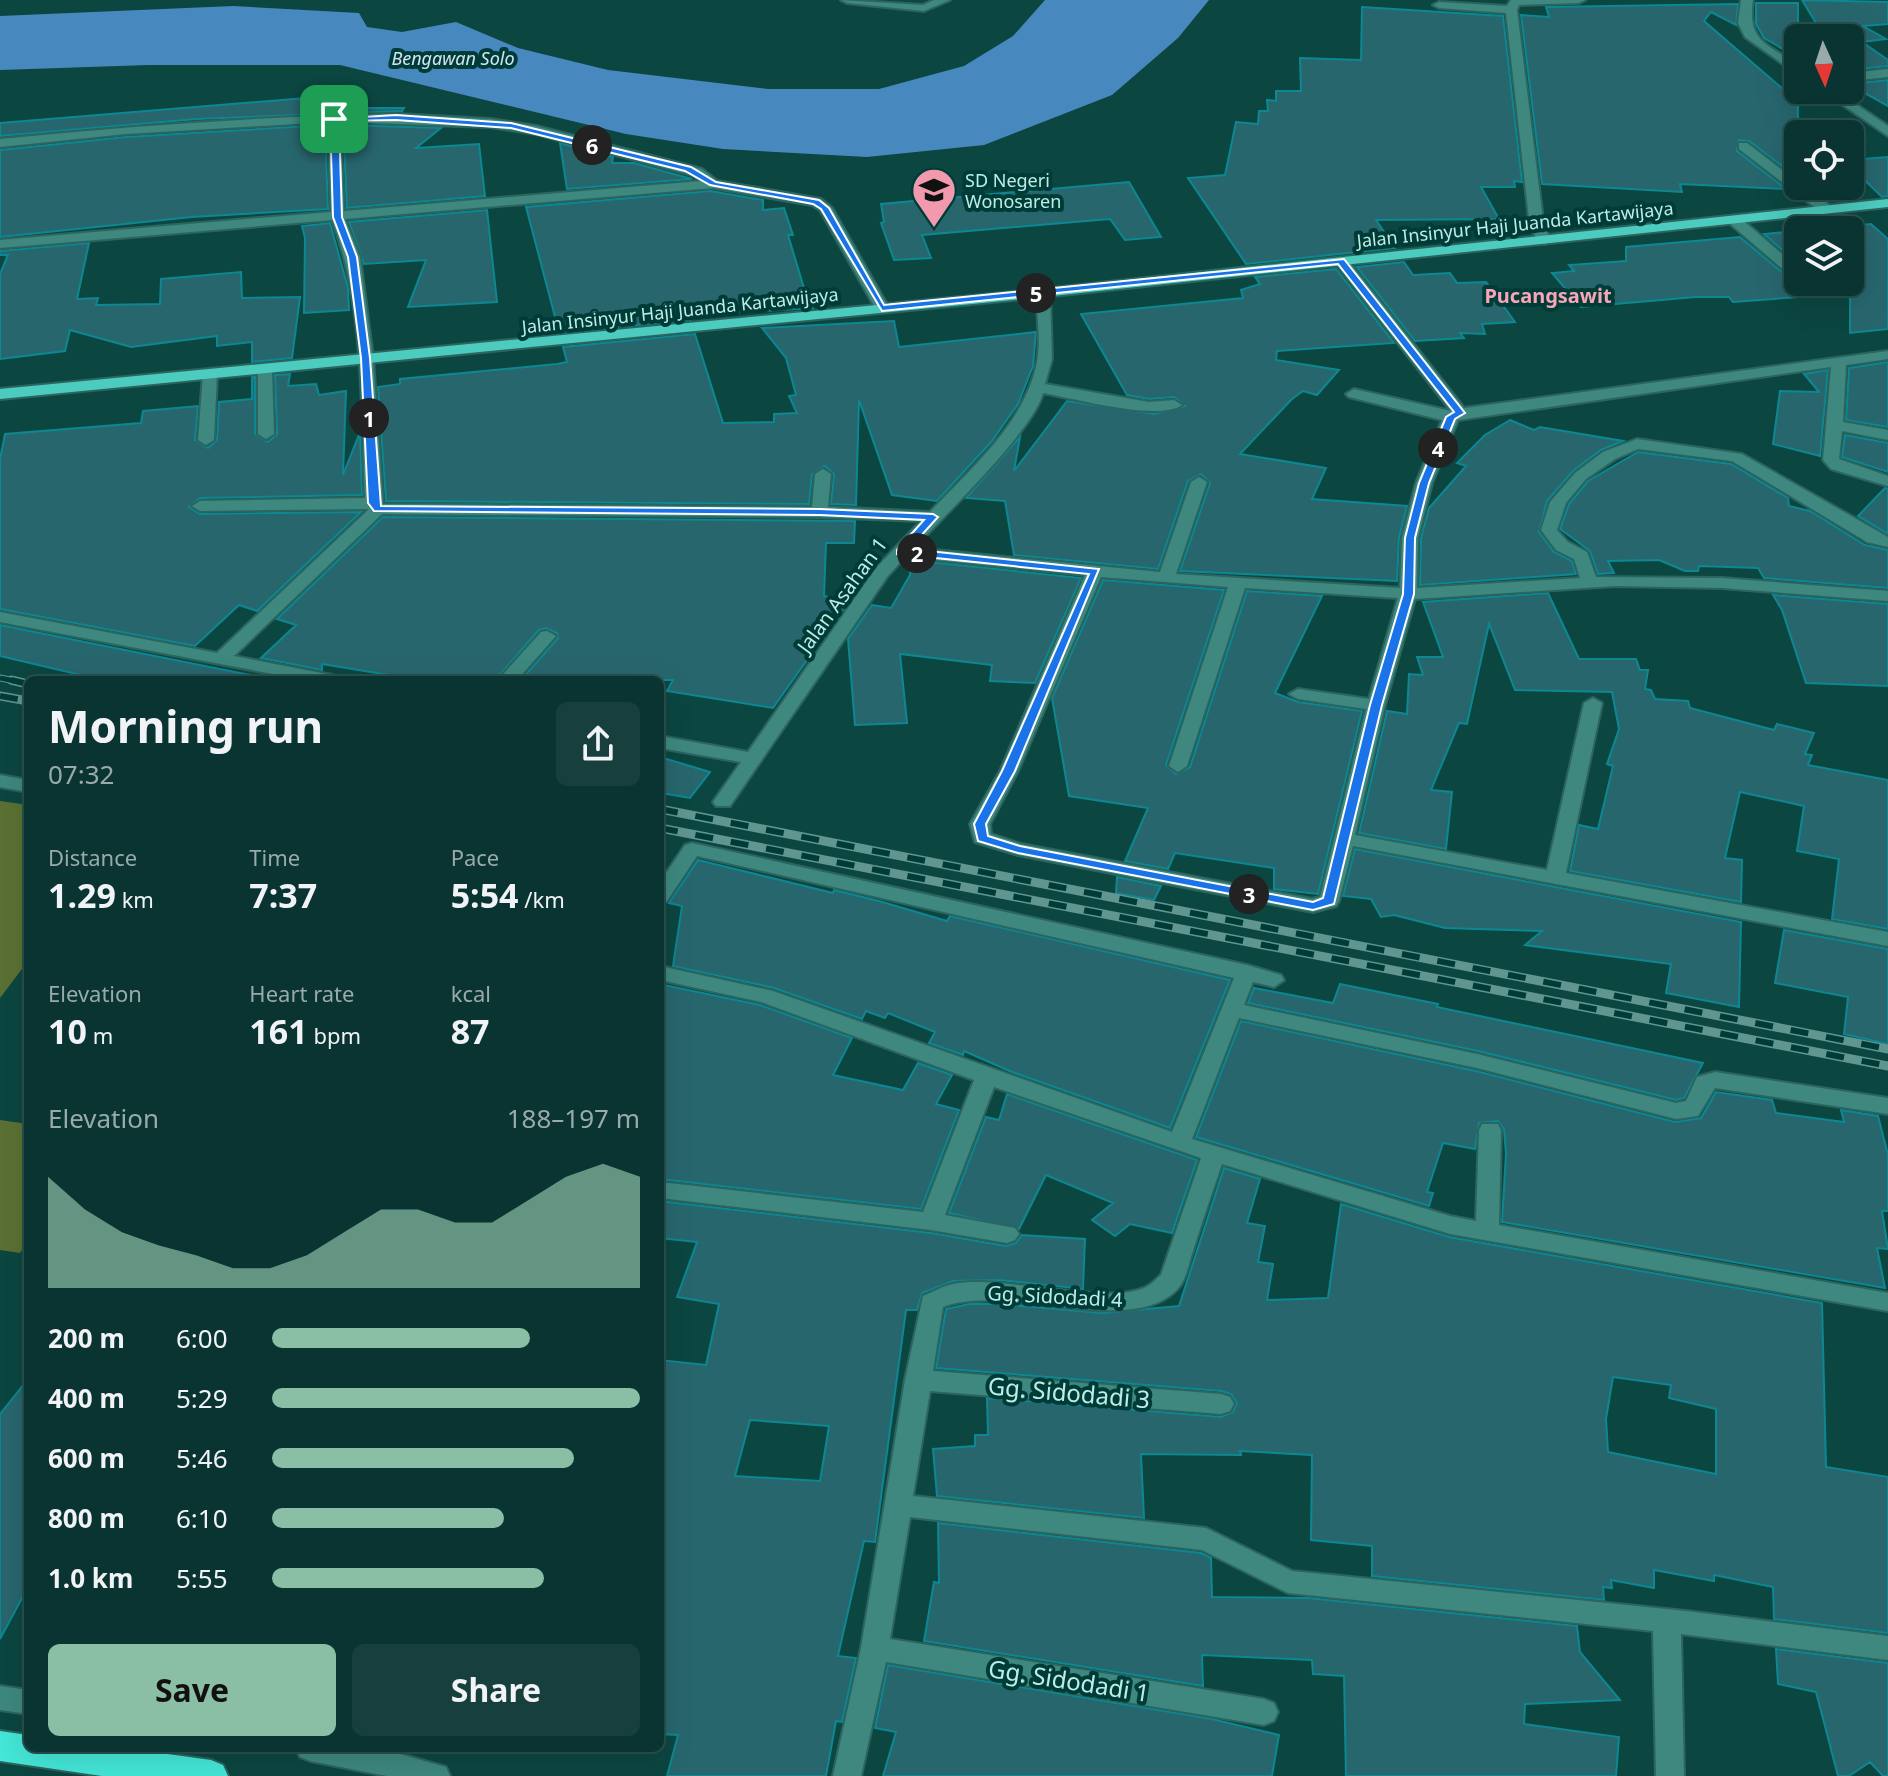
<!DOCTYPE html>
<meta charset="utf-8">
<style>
:root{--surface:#093431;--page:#173f3d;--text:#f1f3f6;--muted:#99aaab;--line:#294f4d;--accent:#8abfa5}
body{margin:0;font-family:"Noto Sans",sans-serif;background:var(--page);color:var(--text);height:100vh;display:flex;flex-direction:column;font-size:30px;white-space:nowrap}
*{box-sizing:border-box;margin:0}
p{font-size:26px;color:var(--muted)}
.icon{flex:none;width:44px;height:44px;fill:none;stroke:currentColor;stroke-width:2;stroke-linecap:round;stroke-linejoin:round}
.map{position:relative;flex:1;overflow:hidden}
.side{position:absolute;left:24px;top:676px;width:640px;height:1076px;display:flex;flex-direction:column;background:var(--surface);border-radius:12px;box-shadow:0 8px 32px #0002,0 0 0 2px var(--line)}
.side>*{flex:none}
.needle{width:52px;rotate:177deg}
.tools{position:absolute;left:1784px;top:24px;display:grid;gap:16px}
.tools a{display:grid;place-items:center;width:80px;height:80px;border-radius:12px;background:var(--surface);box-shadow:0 8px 32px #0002,0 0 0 2px var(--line);font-size:40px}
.pin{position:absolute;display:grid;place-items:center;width:68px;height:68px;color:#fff;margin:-34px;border-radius:16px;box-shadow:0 4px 12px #0006}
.km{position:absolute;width:40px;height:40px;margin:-20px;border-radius:50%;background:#222;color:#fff;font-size:22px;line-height:40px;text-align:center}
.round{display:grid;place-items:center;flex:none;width:84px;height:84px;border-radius:12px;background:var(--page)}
.head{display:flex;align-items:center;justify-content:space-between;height:136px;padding:0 24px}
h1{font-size:44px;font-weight:700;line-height:60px}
.stats{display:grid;grid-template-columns:repeat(3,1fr);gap:12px;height:136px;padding:8px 24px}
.stats div{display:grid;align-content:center}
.stats b{font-size:34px;font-weight:700}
.stats small{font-size:22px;font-weight:400}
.stats p{font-size:22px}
.chart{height:224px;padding:16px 24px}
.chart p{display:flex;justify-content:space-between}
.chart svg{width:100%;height:144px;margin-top:8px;fill:var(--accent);opacity:.7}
.cta{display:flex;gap:16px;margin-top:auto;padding:16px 24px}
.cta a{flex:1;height:92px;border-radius:12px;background:var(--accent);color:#111;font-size:32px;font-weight:700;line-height:92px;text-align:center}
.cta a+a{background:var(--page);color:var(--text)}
ul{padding:0 24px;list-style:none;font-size:26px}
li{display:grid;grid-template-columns:128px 96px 1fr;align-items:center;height:60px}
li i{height:20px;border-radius:10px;background:var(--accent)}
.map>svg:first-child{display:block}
.green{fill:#5b7133}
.water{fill:#4789bf}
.building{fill:#28666e;stroke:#0c8893;stroke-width:2;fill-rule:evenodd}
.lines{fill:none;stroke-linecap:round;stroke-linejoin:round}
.minor-casing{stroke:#2c645f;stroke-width:4}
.major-casing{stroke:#2c645f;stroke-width:4}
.highway-casing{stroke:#2c645f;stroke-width:4}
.minor{fill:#3e887f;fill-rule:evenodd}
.major{fill:#4cccbe;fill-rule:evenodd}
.highway{fill:#44e7d8;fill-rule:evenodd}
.rail-far1-casing{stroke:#619590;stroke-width:7}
.rail-casing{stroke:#619590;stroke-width:9}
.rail-far1{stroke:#003c37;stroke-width:5;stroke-dasharray:14;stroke-linecap:butt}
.rail{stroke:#003c37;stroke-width:6;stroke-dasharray:18;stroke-linecap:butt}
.route{fill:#1a73e8;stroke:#fff;stroke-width:2;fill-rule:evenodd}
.labels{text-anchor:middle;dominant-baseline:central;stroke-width:8;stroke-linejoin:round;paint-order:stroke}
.far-water-label{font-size:18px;font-style:italic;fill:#d3e4f3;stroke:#003c37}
.far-poi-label{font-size:18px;fill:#beece6;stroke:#003c37;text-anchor:start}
.far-street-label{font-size:18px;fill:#beece6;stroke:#003c37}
.far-quarter-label{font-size:20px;font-weight:bold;fill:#f8a5b7;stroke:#003c37}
.street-label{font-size:20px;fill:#beece6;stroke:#003c37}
.near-street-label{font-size:24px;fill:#beece6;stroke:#003c37}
</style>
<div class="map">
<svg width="1888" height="1776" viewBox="0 0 1888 1776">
<rect width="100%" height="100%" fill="#0c4641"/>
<path class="green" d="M0,801L28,805V961L0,998Z
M0,1120L28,1124V1241L20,1253L0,1250Z"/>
<path class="water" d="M1045,0H1209L1178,38L1112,95L984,145L867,157L723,149L626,134L340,65H148L0,70V16L233,6L359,13L367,27L402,32L456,22L518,48L608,70L768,89H879L964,66L1013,36Z"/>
<path class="building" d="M1802,0L1888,2V24L1863,26L1886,39L1862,42L1888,60V66L1850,70V38H1825Z
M1756,3H1798V58L1764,38L1756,24Z
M1738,4L1736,25L1711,12L1704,21L1798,102V178L1749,141L1739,140L1737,151L1786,189L1680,184L1682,192L1542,184L1521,15L1549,17L1546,7Z
M1362,7L1503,16L1522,182L1514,181L1515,187H1481L1499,219L1376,220L1395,248L1246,264L1188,178L1225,175L1236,122L1258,124L1259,111H1268L1267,100L1276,101V91H1301L1300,58L1361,60Z
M1888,80V106L1850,85V84Z
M306,98L305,102H326L325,105H346L345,108H404L402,111L197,119L0,136V123Z
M325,125L328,209L192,217L0,237V150L126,137Z
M343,125L441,128L416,148L479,144L485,196L347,208Z
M560,143L613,157L612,163H634L692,179L567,189Z
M1888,157V196L1882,197L1850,166V160Z
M1129,182L1161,237L1125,240L1110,219L922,235L931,258L894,260L881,223L884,222L881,204Z
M710,191L763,200V210L784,208L793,235H788L807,298H813V308L689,315L690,320L559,332L526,207Z
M487,210L497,302L408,307L426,260L364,264L349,222Z
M330,223L348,288L349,310L304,313L305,238L302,226Z
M1871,224L1888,239V329L1850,333V230H1814Z
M1798,231V264L1764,234Z
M1740,237L1784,274H1798V297L1733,302L1729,297H1696L1581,307L1552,273L1574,271L1569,265L1626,261V247Z
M89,243L77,299L98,298L96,305L160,304L161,279L241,272L242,298L300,297L292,358L252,362V342L217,346V336L131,347L70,330L65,351L0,359V274L8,255H0V251Z
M1404,262L1413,275L1450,273L1457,283L1486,282L1515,322L1482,324L1485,334L1460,333L1464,338L1415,341L1357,267Z
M1336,269L1394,343L1277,351L1276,360L1339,370L1317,395L1303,391L1292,399L1240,454L1326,468L1312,499L1407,506L1399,538L1397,581L1180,571L1210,483L1201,474L1188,481L1158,569L1014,555L1005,501L966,498L1020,437L1014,471L1067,401L1155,414L1185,406L1174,397L1149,399L1127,395L1081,314L1243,298L1241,290L1260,284L1255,277Z
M894,321L899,347L1036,332L1033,366L1018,404L992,441L937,501L892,495L859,400L856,505L831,504L834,474L825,466L812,474L809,504L386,501L378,387L400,384V379L557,364L567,362L563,347L695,334L723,423L774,422V414L797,413L789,396L796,395L786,358L762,328Z
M1888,362V427L1846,420L1849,368Z
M1828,370L1820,456L1773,444L1780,391L1819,392L1804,374Z
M290,374L288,386L316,384L319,395L346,391L343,475L360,432L362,495L200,498L189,507L200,514L361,512L257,611L239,605L195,646L0,609V459L5,434L141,423L143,411L198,406L195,440L208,448L217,440L219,402L252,399V377H255V434L268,442L277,434L275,375Z
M1510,420L1534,430L1540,427L1623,441L1601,450L1573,471L1547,501L1539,532L1554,552L1572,561L1576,574L1420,585L1421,538L1429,508L1466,466L1457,463L1485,435Z
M1845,435L1888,443V472L1842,457Z
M1638,452L1731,464L1788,498L1789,506L1810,511L1865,545L1888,550V588L1764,578L1758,568L1699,566L1698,571H1685L1659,560L1608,561L1614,573L1598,574L1590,551L1560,529L1569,504L1588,481Z
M1885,488L1888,489V534L1858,516Z
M383,517L855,521L854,543H826L824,596L849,601L773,708L667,691L673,680H521L558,638L557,633L546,628L539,630L495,680H419L322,664V670L261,658L296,625L277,619Z
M910,560L1081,578L1035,683L990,681L992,665L900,654L907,723L855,725L848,639L872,605L891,608L910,575Z
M1103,580L1224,590L1166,765L1176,774L1190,767L1247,591L1322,596L1275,693L1298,702L1362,711L1318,894L1274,889V868L1175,853L1168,869L1125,861L1148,808L1069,796L1052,698Z
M1548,593L1579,659H1636L1640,670H1648L1645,689L1651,690L1655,699L1688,701L1690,708L1774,730L1777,724L1814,733L1805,754L1812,755L1808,765L1888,780V929L1832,919L1839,859L1797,851L1804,806L1740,792L1725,858L1742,860L1741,902L1570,871L1579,825L1598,829L1613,766L1607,764L1619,729L1612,692L1515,690L1489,624L1467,724L1459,723L1431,790L1452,792L1446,849L1359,833L1387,711L1407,714L1409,674L1423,675L1417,657H1443L1423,602Z
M1773,595L1888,604V686L1806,683L1782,610Z
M0,625L245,674L288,680H102L0,656Z
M660,757L710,772L690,798L660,793Z
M1355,849L1741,922L1739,1007L1666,993L1671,964L1525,945L1542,931L1445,928L1394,915L1381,917L1371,899L1343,896Z
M698,860L833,893L834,890L879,901L947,921L950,916L1230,980L1170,1128L1012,1072L964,1051L963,1055L929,1043L935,1032L888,1013L885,1018L866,1011L862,1019L774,988L673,966L682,906L669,903Z
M1117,877L1161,886L1154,900L1116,893Z
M1784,930L1888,949V1044L1844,1034L1848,997L1775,983Z
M1340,984L1438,1004L1437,1007L1703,1063L1684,1098L1676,1100L1478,1051L1248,1003L1254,988L1333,1003Z
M664,985L760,1005L852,1038L833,1075L903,1090L918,1063L952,1075L936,1104L959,1110L921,1209L660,1179V1004Z
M1241,1021L1476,1071L1675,1122L1701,1118L1716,1092L1772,1100L1776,1113L1844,1122L1841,1110L1878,1116L1888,1155V1211H1882L1888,1249L1877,1248L1885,1288L1502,1222L1506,1154L1504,1129L1498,1121L1479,1123L1475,1149L1443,1143L1427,1192L1433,1193L1429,1206L1196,1137Z
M1007,1094L1197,1160L1172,1233L1130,1224L1115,1236L1092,1220L1113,1203L1046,1175L1019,1229L949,1213L986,1117L999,1120Z
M1224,1168L1260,1179L1247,1223L1265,1226L1258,1262L1273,1264L1267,1300L1328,1298L1341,1204L1449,1237L1822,1303L1826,1467L1888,1477V1633L1774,1619L1773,1587L1714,1575V1581L1654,1570V1588L1611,1580L1612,1588L1603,1587L1604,1600L1372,1576V1546L1311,1540L1312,1455L1240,1451L1241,1455L1141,1454L1144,1518L937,1496L933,1449L975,1446V1435H988L987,1398L1221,1417L1233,1412L1237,1403L1231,1394L1221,1391L936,1368L946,1309L969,1304H1000L1102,1313L1179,1306ZM1613,1377L1671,1385L1669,1398L1716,1409V1474L1608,1452L1606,1419Z
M660,1201L931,1233L1006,1246L1016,1243L1022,1235L1085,1239L1083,1289L999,1280L953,1281L922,1293L917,1310H906L875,1542L864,1541L838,1656L856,1658L842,1722L836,1721L826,1776H667L678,1735L660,1734V1360L706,1365L719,1304L677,1297L697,1242L660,1238ZM750,1420L829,1426L820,1481L735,1476Z
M28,1379V1587L0,1639V1414Z
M938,1523L1201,1553L1211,1558L1212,1597L1309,1598L1577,1626L1580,1652L1620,1700L1525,1704L1524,1724L1619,1737L1616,1776H1346L1344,1676L1313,1674L1312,1660L1202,1655L1203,1686L924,1641L934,1582L939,1583Z
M1776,1649L1888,1663V1776H1883L1870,1762L1849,1776H1838L1816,1692L1778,1684Z
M888,1665L1212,1719L1279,1735L1272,1776H883L896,1732L875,1728Z"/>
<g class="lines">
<g class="minor-casing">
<path id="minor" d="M841,0L923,5L934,0H950L924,11L847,3Z
M1511,0H1585L1579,3L1519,5L1517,10L1544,228L1552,240L1545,244L1540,243L1530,228L1506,13L1439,8L1433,5L1439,2L1507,6Z
M1741,0H1753C1747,42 1767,43 1798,65V75L1745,37L1738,23Z
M1888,69V77L1850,81V73Z
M1821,90H1835L1888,126V136Z
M396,114L490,119L536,126L702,169L717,181L821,199L832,208L889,308L877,311L820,210L812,205L713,188L345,219L360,257L373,358L383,504L812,507L815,474L823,469L831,474L828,507L930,512C971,468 1025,423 1037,362C1041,341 1037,315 1036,293L1043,289L1050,293L1052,359L1045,384L1149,402L1174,400L1182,405C1160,422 1072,398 1043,393C1033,431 944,516 914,548L1160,572L1191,482L1199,477L1207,482L1176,574L1400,588L1402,538L1416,483L1442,420L1349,397L1346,394L1354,389L1451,411L1336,264V258H1346L1464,408L1888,351V359L1846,365L1843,422L1888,430V440L1842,431L1839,459L1888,476V486L1831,469L1823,460L1831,367L1458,420L1432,483L1418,538L1417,588L1580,578L1574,559L1556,550L1541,530L1550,502L1575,473L1603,452L1637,439L1742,454L1888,537V547L1867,542L1732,461L1638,449L1615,459L1586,479L1566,503L1557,530L1568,542L1587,552L1596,577L1722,578L1888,591V601L1722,588L1615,586L1415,599L1385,705L1355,835L1547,870L1584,703L1593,698L1602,703L1566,873L1888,932V946L1353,846L1339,901L1336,906L1313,912L1018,855L975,842L970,824L1000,771L1085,575L905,557L887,577L730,806H716L713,802L741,762L660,748V736L748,752L875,569L921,521L820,517L382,514L234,656L332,675L341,680H304L0,622V612L217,653L369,509L200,511L192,506L200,501L365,498C361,406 365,307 332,220L0,248V240L331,212L328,122L126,134L0,147V139C132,126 263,116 396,114ZM340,122L490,127L536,134L692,175L701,181L344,211ZM1101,577L1228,587L1169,766L1178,772L1187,766L1245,588L1398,598L1369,699L1298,689L1289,694L1298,699L1366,709L1320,897L1312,899L1021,844L991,834L990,824L1018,771Z
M1739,143H1747L1798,182V186H1804L1832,207V213H1822L1739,149Z
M1728,216H1738L1796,266V272H1786L1728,222Z
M265,365L272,369L274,434L266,439L258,434V369Z
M210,370L217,374L214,440L206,445L198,440L203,374Z
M547,631L556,636L517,680H498L541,632Z
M0,775L28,780V792L0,787Z
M692,843L1247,965L1281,975L1284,980L1274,987L1253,982L1244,1005L1477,1054L1676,1103L1686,1101L1697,1077L1715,1072L1888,1098V1114L1715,1088L1698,1116L1676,1119L1477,1068L1239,1018L1192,1139L1450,1216L1476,1221L1479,1130L1482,1124H1498L1501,1130L1499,1225L1888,1293V1311L1450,1234L1222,1164C1212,1193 1202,1222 1193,1251C1189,1262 1187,1277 1180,1286C1137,1341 1004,1282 943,1307L933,1371L1221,1394L1230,1397L1234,1404L1230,1411L1221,1414L930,1391L913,1496L1206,1528L1292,1571L1686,1611L1888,1636V1660L1681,1634L1684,1776H1656L1653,1631L1288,1593L1202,1550L910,1517L890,1639L1264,1699L1274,1703L1278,1712L1274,1721L1264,1725L886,1662L861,1776H833L861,1648L905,1380L923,1296C933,1292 943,1286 953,1284C1005,1274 1104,1307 1146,1287C1151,1285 1156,1279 1161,1275L1201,1158L994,1087L945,1215L1015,1228L1019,1234L1015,1240L1007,1243L931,1230L660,1198V1182L923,1212L974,1080L761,1002L660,980V966L773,991L1172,1132L1234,978L697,856L667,901L660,903V882L685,845Z
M0,1686L28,1690V1714L0,1710Z
M296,1748H379L446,1767L450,1776H387L310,1761L300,1757Z"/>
</g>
<g class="major-casing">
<path id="major" d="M1888,199V207L1043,297L0,399V389L1043,289Z"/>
</g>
<g class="highway-casing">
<path id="highway" d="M0,1731L28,1735V1748H124L211,1760L223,1765L228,1776H102L0,1761Z"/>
</g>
<use href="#minor" class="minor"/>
<use href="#major" class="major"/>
<use href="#highway" class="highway"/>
<g class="rail-far1-casing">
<path id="rail-far1" d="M0,678L20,682"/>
</g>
<g class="rail-casing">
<path id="rail" d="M11,680L28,684
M0,696L28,701
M660,809L1888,1049
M660,828L1888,1066"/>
</g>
<use href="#rail-far1" class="rail-far1"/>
<use href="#rail" class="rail"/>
</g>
<path class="route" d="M396,115L511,123L691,167L716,182L819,200L829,208L884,305L1344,259L1465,413L1455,419L1429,483L1415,538L1414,594L1382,705L1334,904L1313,910L1018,853L978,841L974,824L1002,771L1089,574L897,554V550L924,520L820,515L374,511L368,503L361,358L348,257L333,217L330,119ZM396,120L511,128L685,171L710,185L813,204L821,209L882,311L1338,264L1454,412L1446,417L1419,483L1405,538L1403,594L1370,705L1323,898L1313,902L1020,846L988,836L986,824L1015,771L1099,569L909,549L938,517L933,514L820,509L381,506L370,358L357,257L342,217L339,121Z"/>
<defs>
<g id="school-pin" transform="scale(2.3)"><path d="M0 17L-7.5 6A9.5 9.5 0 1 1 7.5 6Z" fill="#f29aad" stroke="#003c37"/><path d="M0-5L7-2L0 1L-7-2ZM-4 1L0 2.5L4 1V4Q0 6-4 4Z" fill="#111"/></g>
</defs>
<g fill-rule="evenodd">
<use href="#school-pin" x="934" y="190"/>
</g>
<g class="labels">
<g class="far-water-label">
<text x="453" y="58">Bengawan Solo</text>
</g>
<g class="far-poi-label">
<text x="965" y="180">SD Negeri<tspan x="965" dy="21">Wonosaren</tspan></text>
</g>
<g class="far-street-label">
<text transform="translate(1515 224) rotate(-6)">Jalan Insinyur Haji Juanda Kartawijaya</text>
<text transform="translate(680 310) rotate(-6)">Jalan Insinyur Haji Juanda Kartawijaya</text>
</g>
<g class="far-quarter-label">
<text x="1548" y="295">Pucangsawit</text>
</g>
<g class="street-label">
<text transform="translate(842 595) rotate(-54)">Jalan Asahan 1</text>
<text transform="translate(1055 1296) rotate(3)">Gg. Sidodadi 4</text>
</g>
<g class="near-street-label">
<text transform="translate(1069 1392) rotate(5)">Gg. Sidodadi 3</text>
<text transform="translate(1069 1680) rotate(9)">Gg. Sidodadi 1</text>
</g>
</g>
</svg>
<div class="tools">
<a><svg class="needle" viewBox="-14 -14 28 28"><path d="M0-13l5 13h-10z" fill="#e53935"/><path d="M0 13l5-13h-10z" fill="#99aaab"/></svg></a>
<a><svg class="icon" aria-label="locate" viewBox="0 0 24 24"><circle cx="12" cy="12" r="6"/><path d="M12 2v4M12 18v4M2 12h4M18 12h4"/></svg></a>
<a><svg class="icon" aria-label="layers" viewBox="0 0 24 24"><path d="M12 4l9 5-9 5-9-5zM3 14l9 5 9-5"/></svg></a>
</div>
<div class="pin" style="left:334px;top:119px;background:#1e9e55"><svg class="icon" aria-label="arrive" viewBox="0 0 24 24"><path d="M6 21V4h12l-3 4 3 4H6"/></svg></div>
<b class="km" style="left:369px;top:418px">1</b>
<b class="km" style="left:917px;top:553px">2</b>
<b class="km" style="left:1249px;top:894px">3</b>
<b class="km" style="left:1438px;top:448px">4</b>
<b class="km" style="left:1036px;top:293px">5</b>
<b class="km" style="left:592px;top:145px">6</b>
<section class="side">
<div class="head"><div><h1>Morning run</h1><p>07:32</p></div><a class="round"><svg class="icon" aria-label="share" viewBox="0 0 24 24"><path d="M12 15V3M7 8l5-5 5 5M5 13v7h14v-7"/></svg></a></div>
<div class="stats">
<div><p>Distance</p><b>1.29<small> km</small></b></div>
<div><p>Time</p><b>7:37</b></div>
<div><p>Pace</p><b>5:54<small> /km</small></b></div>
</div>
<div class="stats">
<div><p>Elevation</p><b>10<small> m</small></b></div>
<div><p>Heart rate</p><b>161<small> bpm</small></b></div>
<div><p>kcal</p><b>87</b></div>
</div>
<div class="chart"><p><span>Elevation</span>188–197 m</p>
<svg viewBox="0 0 160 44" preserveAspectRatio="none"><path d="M0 44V10L10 20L20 27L30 31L40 34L50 38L60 38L70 34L80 27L90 20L100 20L110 24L120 24L130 17L140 10L150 6L160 10V44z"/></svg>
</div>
<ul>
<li><b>200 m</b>6:00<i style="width:70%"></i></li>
<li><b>400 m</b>5:29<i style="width:100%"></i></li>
<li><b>600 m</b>5:46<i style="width:82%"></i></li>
<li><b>800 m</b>6:10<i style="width:63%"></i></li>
<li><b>1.0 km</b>5:55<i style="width:74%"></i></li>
</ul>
<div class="cta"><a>Save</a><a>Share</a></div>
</section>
</div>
